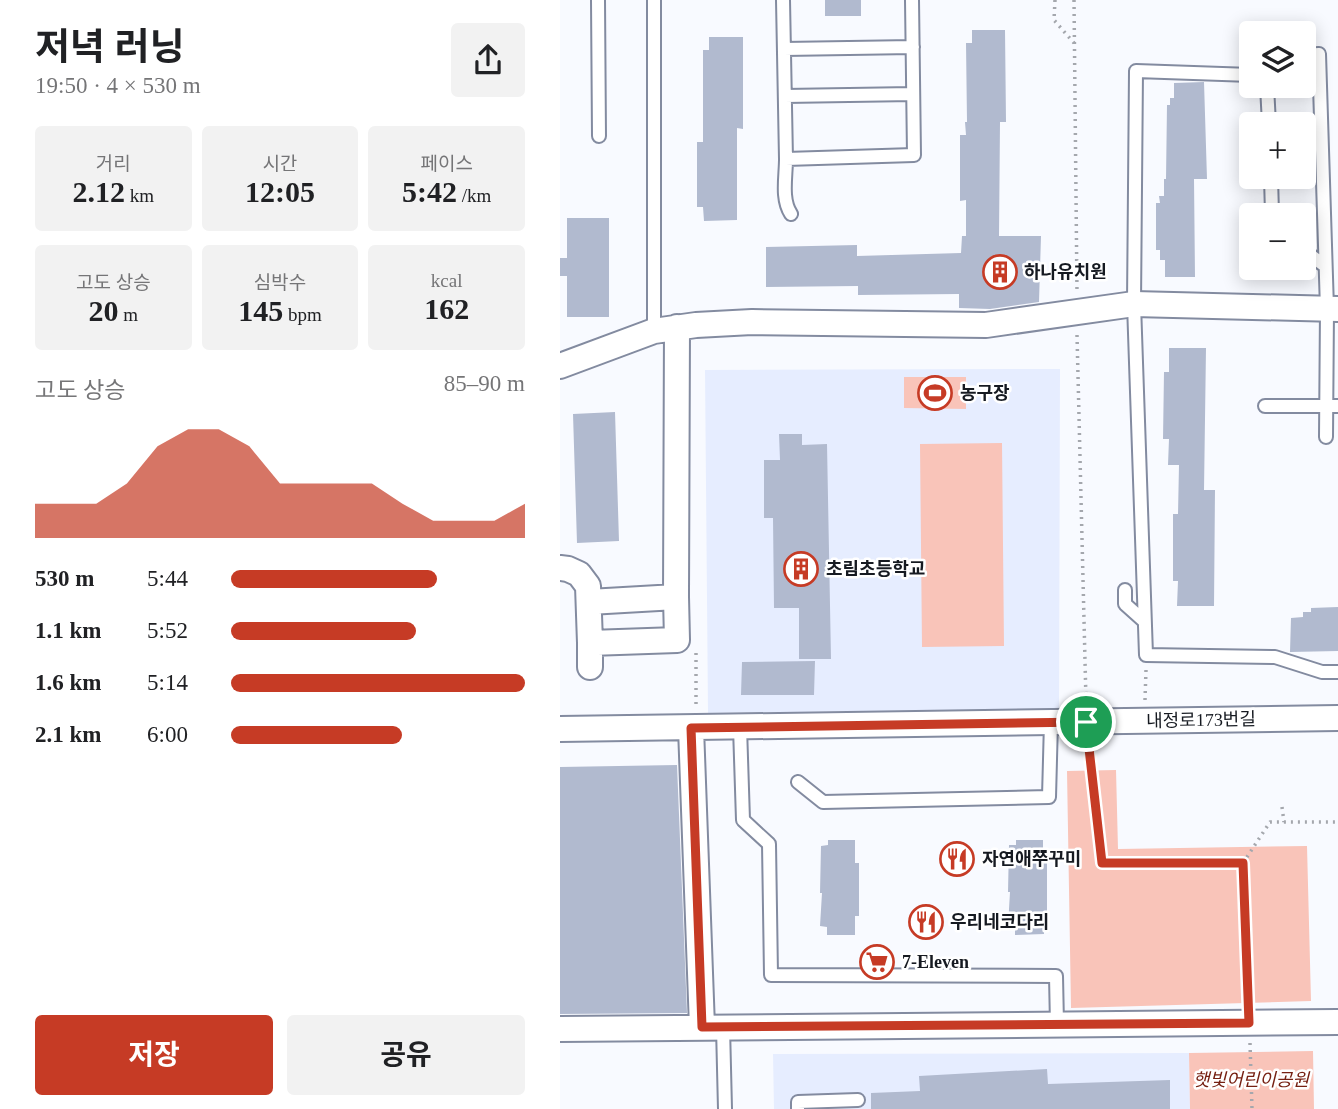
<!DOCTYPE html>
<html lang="ko">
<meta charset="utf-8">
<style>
:root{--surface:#fff;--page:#f2f2f2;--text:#202124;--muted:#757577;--accent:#c63b25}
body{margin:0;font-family:"Times New Roman","Noto Sans KR",serif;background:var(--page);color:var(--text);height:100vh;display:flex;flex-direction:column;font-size:26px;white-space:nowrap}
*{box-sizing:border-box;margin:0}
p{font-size:23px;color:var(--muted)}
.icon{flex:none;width:38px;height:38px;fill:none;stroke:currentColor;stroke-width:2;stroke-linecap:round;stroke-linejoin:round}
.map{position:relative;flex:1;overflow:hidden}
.side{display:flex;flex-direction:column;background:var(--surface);width:560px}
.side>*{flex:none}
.buttons{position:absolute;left:679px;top:21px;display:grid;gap:14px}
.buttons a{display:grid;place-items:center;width:77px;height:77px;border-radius:7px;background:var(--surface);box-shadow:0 4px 18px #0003;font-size:35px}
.pin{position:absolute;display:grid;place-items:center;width:60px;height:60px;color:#fff;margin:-30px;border:4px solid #fff;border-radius:50%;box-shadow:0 2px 7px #0007}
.round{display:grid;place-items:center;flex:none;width:74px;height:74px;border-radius:7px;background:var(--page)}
.headline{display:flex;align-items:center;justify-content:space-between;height:119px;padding:0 35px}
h1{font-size:38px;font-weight:700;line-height:52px}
.figures{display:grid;grid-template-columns:repeat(3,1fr);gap:10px;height:119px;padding:7px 35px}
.figures div{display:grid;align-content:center;border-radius:7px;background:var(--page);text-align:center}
.figures b{font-size:30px;font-weight:700}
.figures small{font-size:19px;font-weight:400}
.figures p{font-size:19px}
.chart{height:196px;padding:14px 35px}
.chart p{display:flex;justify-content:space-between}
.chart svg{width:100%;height:126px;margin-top:7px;fill:var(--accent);opacity:.7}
.primary-button{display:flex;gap:14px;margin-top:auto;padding:14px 35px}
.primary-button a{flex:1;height:80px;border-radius:7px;background:var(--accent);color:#fff;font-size:28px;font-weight:700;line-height:80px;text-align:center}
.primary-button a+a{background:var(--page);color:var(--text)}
ul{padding:0 35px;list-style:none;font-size:23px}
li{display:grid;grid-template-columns:112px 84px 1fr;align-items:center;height:52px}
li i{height:18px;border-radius:9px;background:var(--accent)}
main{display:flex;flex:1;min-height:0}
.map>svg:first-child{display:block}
.built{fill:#e6edff}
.green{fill:#f9c4b9}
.building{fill:#b1bacf}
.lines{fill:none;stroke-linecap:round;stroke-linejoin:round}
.service-casing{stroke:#838ba0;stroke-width:16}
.minor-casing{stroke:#838ba0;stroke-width:28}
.path{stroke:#a4a7ad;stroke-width:3.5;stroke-dasharray:2 5;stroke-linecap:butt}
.service{stroke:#fff;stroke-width:12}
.minor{stroke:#fff;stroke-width:24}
.route-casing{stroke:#fff;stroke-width:14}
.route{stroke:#c63b25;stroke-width:9}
.labels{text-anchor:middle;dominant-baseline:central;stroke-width:5;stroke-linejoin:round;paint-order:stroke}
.poi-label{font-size:18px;font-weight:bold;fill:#161a21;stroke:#fff;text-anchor:start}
.street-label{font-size:18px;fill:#161a21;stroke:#fff}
.park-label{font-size:18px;font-style:italic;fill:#762012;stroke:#fff}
</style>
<main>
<section class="side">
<div class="headline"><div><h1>저녁 러닝</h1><p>19:50 · 4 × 530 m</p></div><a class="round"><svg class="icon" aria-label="share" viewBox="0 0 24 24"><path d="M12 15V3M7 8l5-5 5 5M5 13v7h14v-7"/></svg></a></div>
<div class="figures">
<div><p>거리</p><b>2.12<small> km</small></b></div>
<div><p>시간</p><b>12:05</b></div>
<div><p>페이스</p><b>5:42<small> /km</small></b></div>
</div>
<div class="figures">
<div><p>고도 상승</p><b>20<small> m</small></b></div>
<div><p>심박수</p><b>145<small> bpm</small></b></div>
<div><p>kcal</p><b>162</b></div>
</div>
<div class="chart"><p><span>고도 상승</span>85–90 m</p>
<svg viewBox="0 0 160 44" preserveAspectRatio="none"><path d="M0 44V32L10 32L20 32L30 25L40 12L50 6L60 6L70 12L80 25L90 25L100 25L110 25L120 32L130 38L140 38L150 38L160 32V44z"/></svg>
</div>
<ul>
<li><b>530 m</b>5:44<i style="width:70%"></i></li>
<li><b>1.1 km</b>5:52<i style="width:63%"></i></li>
<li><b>1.6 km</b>5:14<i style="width:100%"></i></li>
<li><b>2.1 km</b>6:00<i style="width:58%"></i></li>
</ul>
<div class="primary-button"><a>저장</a><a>공유</a></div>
</section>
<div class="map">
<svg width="778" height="1109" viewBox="0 0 778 1109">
<rect width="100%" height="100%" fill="#f8faff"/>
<path class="built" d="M500,369L499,709L148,713L145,370Z
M629,1053L630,1109H214L213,1054Z"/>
<path class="green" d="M344,377H406V409L344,408Z
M442,443L444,646L362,647L360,444Z
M556,770L558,849L747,846L751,1001L511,1008L507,771Z
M753,1051L754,1109H630L629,1053Z"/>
<path class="building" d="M265,0H301V16H265Z
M412,30H445L446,122H440L439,236H481L479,302L430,309L399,308V294L298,295V286L206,287V247L297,245V256L401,253L402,236H406V200L400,201V135H406L405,122H407L406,43H412Z
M149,37H183V129L177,128V220L144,221L143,207H137V142H143V50H149Z
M644,82L647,179H634L635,277H605V260H600V250H596V203H600L599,196H604V179H606L607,105H610V98H614V83Z
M7,218H49V317H7V276H0V258H7Z
M609,348H646L644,490H655L654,606H617L618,581H613V514H618L619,465H608L609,439H603L604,372H609Z
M55,412L59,541L17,543L13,414Z
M219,434H242V445L267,444L271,659H239V608H214L213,518H204V460H220Z
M778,607V651L730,652L731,618L743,617V612H751V608Z
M255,661L254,695H181L182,662Z
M117,765L127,1013L0,1014V767Z
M268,840H295V863H299V916H295V935H267V927L260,926L262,893H260L261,846L268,845Z
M456,840H483V862H487V915H484V934L455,935V926H448L450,892H448L449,845H456Z
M487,1069L488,1084L610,1080V1109H311V1093L360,1091L359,1076Z"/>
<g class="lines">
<g class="service-casing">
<path id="service" d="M38,0L39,136
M223,0L226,159L354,155L352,0
M224,49L353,47
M744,55L759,54L767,309L766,437
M691,75L576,71L574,304L586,655L715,657L762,672H778
M707,86L709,124
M225,96L353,94
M226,159C226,177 221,199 231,214
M711,177L712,214
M745,251L765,266
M94,331V0
M705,406H778
M565,590V604L584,621
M180,727L183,820L209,844L211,975L496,976L497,1024
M238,782L263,802L489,797L491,722
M163,1027L165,1109
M238,1109V1102L298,1100"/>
</g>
<g class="minor-casing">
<path id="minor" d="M0,366L94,331L136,325L192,322L426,325L574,304L778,309
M0,568L8,569L19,574L28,586L30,643L117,640L116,597L117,327
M29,602L116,597
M30,667V643
M131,728L142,1027
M0,729L778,718
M0,1029L778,1022"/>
</g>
<path class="path" d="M495,0L494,20L514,43
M514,0L517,292
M517,335L526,701
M136,653V704
M585,700L586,670
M529,744L542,863H683L688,1001
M722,807L724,822
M683,863L710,822H778
M690,1043L692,1109"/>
<use href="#service" class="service"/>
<use href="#minor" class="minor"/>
</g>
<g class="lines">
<g class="route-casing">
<path id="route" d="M526,722L542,863H683L689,1023L142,1027L131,728Z"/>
</g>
<use href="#route" class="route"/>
</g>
<defs>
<g id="building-ring" transform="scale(1.75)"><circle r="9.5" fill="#fff" stroke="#c63b25" stroke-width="1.5"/><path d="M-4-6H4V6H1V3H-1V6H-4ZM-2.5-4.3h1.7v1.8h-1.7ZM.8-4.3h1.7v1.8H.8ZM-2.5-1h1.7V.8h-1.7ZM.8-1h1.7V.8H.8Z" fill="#c63b25"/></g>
<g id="stadium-ring" transform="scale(1.75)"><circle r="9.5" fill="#fff" stroke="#c63b25" stroke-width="1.5"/><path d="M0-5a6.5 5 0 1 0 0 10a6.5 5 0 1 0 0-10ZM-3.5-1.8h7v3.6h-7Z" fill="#c63b25"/></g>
<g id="restaurant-ring" transform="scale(1.75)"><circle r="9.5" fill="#fff" stroke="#c63b25" stroke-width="1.5"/><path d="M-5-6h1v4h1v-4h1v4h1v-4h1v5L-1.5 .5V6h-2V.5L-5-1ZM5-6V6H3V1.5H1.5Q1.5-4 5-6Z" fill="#c63b25"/></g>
<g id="supermarket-ring" transform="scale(1.75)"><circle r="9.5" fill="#fff" stroke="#c63b25" stroke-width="1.5"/><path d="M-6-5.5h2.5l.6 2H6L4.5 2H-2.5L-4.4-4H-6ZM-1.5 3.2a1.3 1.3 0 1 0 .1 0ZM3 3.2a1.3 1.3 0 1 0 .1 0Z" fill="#c63b25"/></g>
</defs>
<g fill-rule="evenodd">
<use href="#building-ring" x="440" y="272"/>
<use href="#stadium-ring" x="375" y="393"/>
<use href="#building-ring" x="241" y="569"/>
<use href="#restaurant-ring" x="397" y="859"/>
<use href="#restaurant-ring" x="366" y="922"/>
<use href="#supermarket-ring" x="317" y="962"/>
</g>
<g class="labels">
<g class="poi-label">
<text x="464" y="272">하나유치원</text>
<text x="400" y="393">농구장</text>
<text x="266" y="569">초림초등학교</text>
<text x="422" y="859">자연애쭈꾸미</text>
<text x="390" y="922">우리네코다리</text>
<text x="342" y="962">7-Eleven</text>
</g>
<g class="street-label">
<text transform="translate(641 720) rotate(-1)">내정로173번길</text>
</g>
<g class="park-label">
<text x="691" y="1080">햇빛어린이공원</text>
</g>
</g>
</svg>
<div class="buttons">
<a><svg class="icon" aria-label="layers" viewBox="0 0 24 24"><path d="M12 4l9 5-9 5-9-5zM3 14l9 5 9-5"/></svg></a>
<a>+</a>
<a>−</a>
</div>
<div class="pin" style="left:526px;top:722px;background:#1e9e55"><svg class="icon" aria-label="arrive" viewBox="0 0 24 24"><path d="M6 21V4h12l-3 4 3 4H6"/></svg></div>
</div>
</main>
